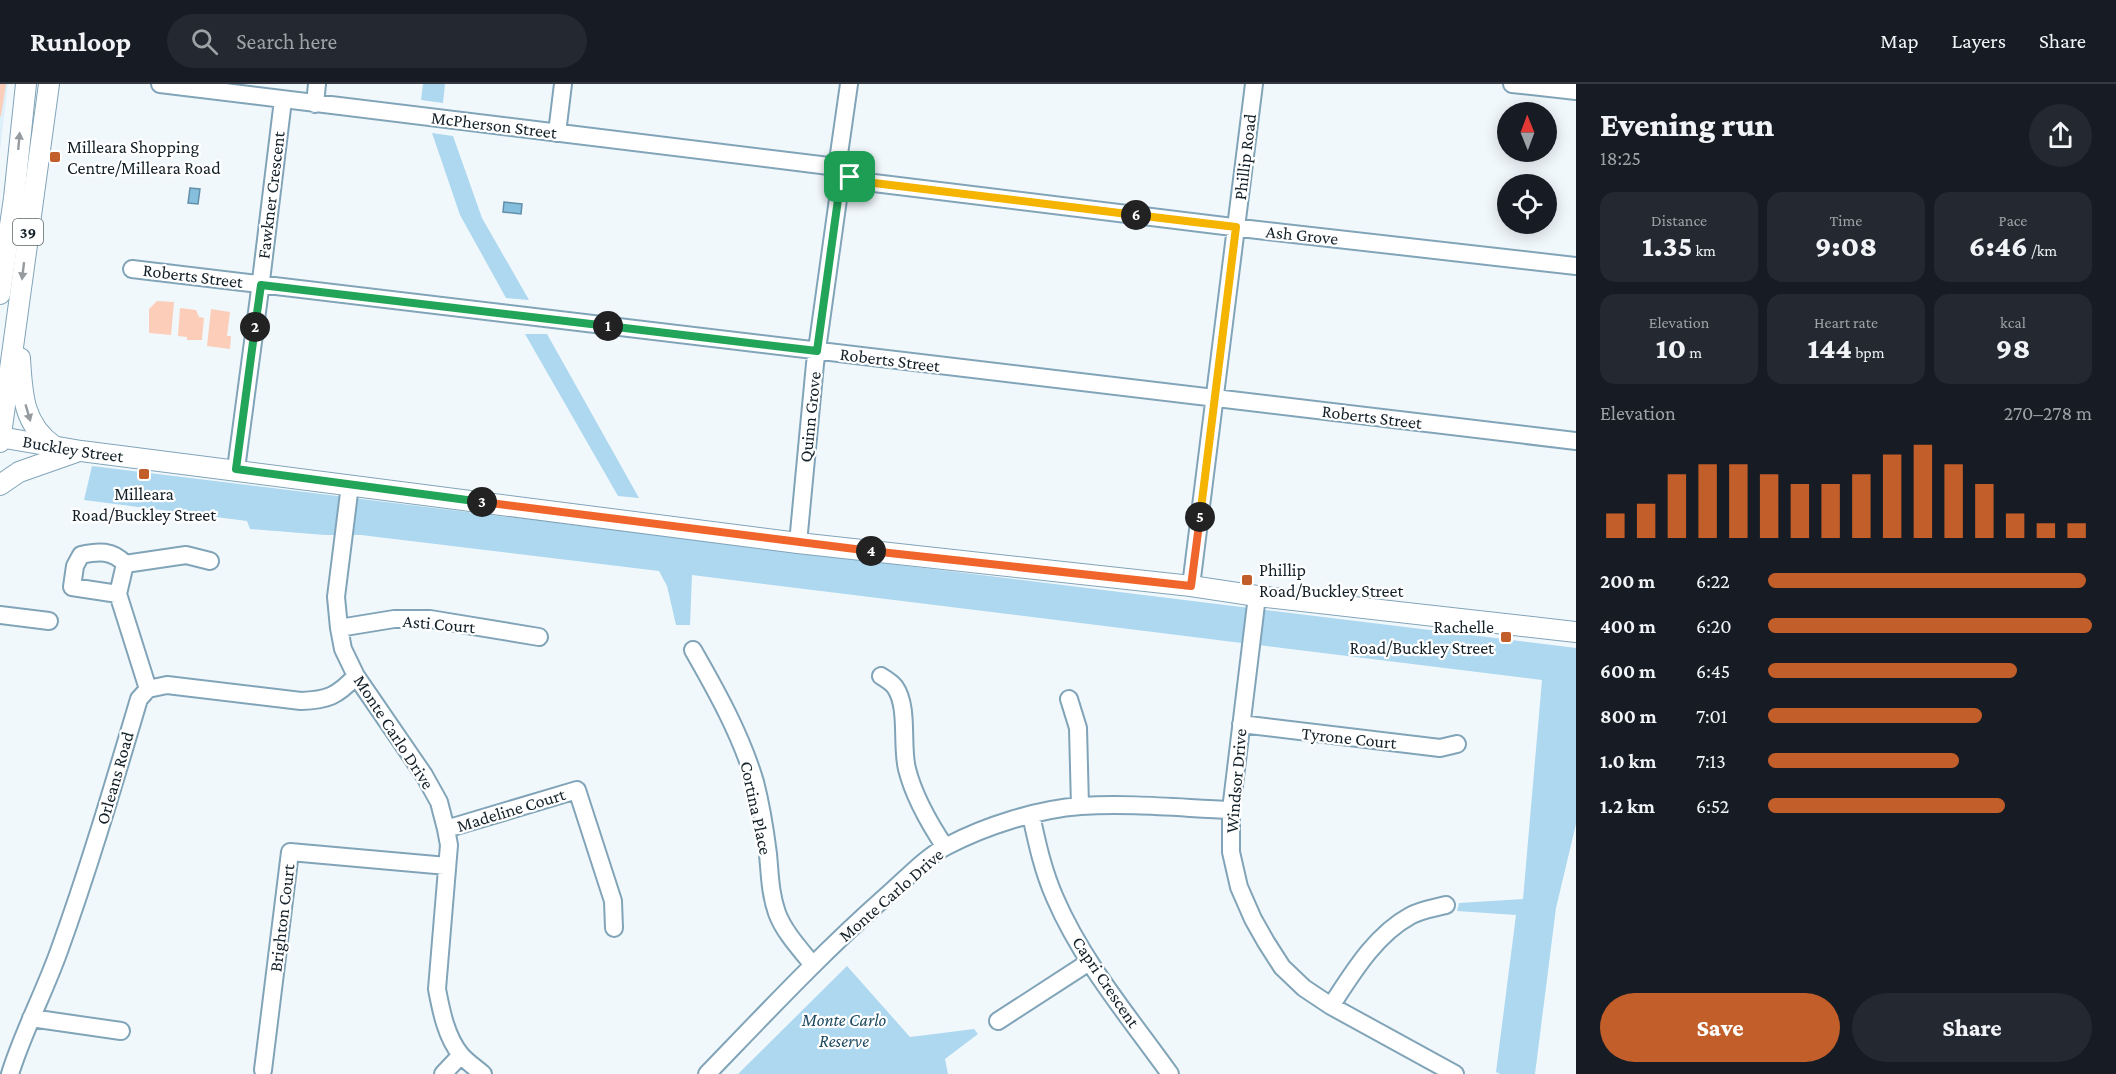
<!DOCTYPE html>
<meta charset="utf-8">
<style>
:root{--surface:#171b24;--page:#242831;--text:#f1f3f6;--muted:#9ea1a6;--line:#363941;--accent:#c25e29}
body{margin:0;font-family:"Crimson Pro",serif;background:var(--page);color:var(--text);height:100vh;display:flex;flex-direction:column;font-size:22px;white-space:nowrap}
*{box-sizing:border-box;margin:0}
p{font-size:20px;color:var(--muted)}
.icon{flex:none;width:33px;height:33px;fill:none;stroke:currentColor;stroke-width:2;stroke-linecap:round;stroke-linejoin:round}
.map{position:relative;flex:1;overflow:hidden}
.sheet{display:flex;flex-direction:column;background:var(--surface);width:540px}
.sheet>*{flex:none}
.needle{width:39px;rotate:359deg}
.controls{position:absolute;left:1497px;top:18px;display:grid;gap:12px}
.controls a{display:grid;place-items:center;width:60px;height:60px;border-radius:50%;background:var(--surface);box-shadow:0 3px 15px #0003;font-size:30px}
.pin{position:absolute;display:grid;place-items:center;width:51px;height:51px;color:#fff;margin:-26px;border-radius:12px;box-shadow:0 3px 9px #0006}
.km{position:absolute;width:30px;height:30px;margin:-15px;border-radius:50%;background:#222;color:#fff;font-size:16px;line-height:30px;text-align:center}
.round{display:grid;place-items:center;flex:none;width:63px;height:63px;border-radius:32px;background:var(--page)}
.summary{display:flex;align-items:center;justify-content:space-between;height:102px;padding:0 24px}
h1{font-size:33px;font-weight:800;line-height:45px}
.figures{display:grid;grid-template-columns:repeat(3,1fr);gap:9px;height:102px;padding:6px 24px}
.figures div{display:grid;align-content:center;border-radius:15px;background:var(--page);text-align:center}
.figures b{font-size:30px;font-weight:800}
.figures small{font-size:16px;font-weight:400}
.figures p{font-size:16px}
.chart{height:168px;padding:12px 24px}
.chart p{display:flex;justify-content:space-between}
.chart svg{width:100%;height:108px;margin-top:6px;stroke:var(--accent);stroke-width:6}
.cta{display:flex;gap:12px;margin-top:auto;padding:12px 24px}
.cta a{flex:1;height:69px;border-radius:36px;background:var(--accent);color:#fff;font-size:24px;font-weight:800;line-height:69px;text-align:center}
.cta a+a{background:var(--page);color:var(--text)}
ul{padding:0 24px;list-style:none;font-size:20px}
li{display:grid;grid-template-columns:96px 72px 1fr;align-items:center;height:45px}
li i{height:15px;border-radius:8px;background:var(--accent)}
header{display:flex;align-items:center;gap:36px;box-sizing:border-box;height:84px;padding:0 30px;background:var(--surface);border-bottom:2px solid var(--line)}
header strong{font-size:28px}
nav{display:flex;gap:33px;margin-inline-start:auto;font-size:21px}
.search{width:420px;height:54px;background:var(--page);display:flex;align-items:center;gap:15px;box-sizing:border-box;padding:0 21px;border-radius:33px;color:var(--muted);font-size:22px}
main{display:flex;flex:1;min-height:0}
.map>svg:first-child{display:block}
.built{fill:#ddeff9}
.green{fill:#add8f0}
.water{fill:#86bede;stroke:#648fa8;stroke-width:1.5}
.building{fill:#fcceb9}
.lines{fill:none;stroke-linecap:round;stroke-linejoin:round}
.minor-casing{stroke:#81a4b8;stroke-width:20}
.major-casing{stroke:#81a4b8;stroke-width:22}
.minor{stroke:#fff;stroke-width:16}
.major{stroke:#fff;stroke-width:20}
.oneway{fill:#959b9f}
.split-1-casing{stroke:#fff;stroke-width:12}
.split-2-casing{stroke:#fff;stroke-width:12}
.split-3-casing{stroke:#fff;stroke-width:12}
.split-4-casing{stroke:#fff;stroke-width:12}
.split-5-casing{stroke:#fff;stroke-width:12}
.split-6-casing{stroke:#fff;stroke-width:12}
.split-7-casing{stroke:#fff;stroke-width:12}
.split-1{stroke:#22a559;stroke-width:8}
.split-2{stroke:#22a559;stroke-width:8}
.split-3{stroke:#22a559;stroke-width:8}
.split-4{stroke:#f0652b;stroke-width:8}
.split-5{stroke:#f0652b;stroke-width:8}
.split-6{stroke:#f5b400;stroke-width:8}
.split-7{stroke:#f5b400;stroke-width:8}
.poi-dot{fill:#c25e29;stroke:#fff;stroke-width:2}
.labels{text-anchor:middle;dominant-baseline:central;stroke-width:4.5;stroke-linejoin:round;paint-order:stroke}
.shield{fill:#fff;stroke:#5a6469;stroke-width:1.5}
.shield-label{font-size:16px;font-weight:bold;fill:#142129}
.street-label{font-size:18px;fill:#142129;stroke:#fff}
.poi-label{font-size:18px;fill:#142129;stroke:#fff;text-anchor:start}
.park-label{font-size:18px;font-style:italic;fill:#1d4a61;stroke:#fff}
</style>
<header>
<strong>Runloop</strong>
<div class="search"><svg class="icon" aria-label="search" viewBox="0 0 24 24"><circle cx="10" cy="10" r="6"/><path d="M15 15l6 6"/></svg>Search here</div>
<nav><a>Map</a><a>Layers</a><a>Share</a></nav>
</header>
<main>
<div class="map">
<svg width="1576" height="990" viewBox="0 0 1576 990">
<rect width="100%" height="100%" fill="#f1f8fc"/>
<path class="built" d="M0,0H8L0,66Z"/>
<path class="green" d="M423,0H445L443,19L421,16Z
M432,49L453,52L482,134L529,216L506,214L460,131Z
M525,250H547L639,414L618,412Z
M92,382L1576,564V740L1556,824L1535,990H1500L1496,988L1516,831L1457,827L1459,819L1523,815L1542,596L692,491L690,541H676L667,502L659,487L361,451H325L250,445L247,437L84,416Z
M847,882L910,953L974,945L978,950L945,975L948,990H738Z"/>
<path class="water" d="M190,104L200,105L198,120L188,119Z
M504,118L522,120L521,130L503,128Z"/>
<path class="building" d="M0,0H6L1,32H0Z
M157,217L174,218L171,251L149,249V225Z
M180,224L196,226L199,233L204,234L202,256H187V253L178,252Z
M211,225L230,228L227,252H231L230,265L207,262Z"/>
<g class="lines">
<g class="minor-casing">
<path id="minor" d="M160,0L829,82
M1512,0L1576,7
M315,20L317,0
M557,49L563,0
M838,77L849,0
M850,93L874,99L1249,145L1576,182
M132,185L1576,357
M236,385L259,213L283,16
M350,401L336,513L339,544L343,565L356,592L424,691L439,718L446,745L449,761L437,905C441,926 446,953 461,971C467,978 476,984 483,990
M798,459L815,280L840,101
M1191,502L1254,0
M118,510L72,503L75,482L81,471C98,467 113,466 125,480
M1257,512L1231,726V768L1239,803L1253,835L1266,858L1282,883L1304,904L1331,922L1455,990
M0,531L49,537
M339,544L394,535H430L539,553
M693,566C717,608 741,651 755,698C761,721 765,746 768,770C770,791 770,809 777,829C784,848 800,865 813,881
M881,592C886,595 892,599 895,603C909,623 901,661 907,685C914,713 929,739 945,763
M148,605L118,510L125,480L186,471L210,477
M1069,615L1078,644L1080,722
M1241,640L1440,664L1457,660
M1031,731C1037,759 1043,787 1055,814C1083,879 1130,934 1170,990
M446,745L577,706L613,817L614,844
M1331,922C1352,890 1375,851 1410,832C1420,826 1434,824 1446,821
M31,934L121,947
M998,937L1089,878
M263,986L290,768L447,782
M10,990C23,948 44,909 59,867C89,784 114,699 139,615L148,605L167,601L301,617C328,616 337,612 356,592
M443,990L461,971
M707,990C765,930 822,869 884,814C904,797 924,774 947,762C985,742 1038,725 1081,722C1131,719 1181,724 1231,726"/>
</g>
<g class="major-casing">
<g id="major">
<path d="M0,210L14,114L26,0"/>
<path d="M20,274C22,309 23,341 54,362"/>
<path id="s1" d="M0,353L81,367L798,459L1191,502L1257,512L1576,548"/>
<path d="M0,358L49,0"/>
<path d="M0,401L19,388L76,368"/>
</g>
</g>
<use href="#minor" class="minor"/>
<use href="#major" class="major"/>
</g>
<defs><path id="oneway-solid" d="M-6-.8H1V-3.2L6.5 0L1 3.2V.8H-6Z" transform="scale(1.5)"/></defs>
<g class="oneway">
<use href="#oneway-solid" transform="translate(19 57) rotate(-85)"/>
<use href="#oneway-solid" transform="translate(23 187) rotate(97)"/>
<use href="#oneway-solid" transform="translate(28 329) rotate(74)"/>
</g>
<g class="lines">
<g class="split-1-casing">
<path id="split-1" d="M608,242L817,267L840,101L845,99L850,93"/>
</g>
<g class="split-2-casing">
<path id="split-2" d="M255,243L261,201L608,242"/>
</g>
<g class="split-3-casing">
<path id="split-3" d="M255,243L236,385L482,418"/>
</g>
<g class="split-4-casing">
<path id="split-4" d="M482,418L871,467"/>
</g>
<g class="split-5-casing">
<path id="split-5" d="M871,467L1191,502L1200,433"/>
</g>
<g class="split-6-casing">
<path id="split-6" d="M1136,131L1236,143L1200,433"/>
</g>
<g class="split-7-casing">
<path id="split-7" d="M850,93L874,99L1136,131"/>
</g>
<use href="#split-1" class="split-1"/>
<use href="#split-2" class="split-2"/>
<use href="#split-3" class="split-3"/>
<use href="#split-4" class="split-4"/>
<use href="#split-5" class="split-5"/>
<use href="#split-6" class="split-6"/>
<use href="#split-7" class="split-7"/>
</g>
<g class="poi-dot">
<rect x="49" y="67" width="12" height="12" rx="3"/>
<rect x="138" y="384" width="12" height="12" rx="3"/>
<rect x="1241" y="490" width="12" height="12" rx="3"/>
<rect x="1500" y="547" width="12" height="12" rx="3"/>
</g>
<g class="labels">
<rect class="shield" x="13" y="135" width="30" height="26" rx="4.5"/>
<g class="shield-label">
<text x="28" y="148">39</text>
</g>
<g class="street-label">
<text transform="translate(494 41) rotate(7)">McPherson Street</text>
<text transform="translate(1245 73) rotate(-83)">Phillip Road</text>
<text transform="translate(271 111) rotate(-83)">Fawkner Crescent</text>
<text transform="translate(1302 151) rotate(6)">Ash Grove</text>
<text transform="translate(193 192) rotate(7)">Roberts Street</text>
<text transform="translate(890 276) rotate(7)">Roberts Street</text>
<text transform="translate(810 333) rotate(-84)">Quinn Grove</text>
<text transform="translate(1372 333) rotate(7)">Roberts Street</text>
<text stroke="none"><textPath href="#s1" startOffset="74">Buckley Street</textPath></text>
<text transform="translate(439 540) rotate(5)">Asti Court</text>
<text transform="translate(394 648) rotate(57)">Monte Carlo Drive</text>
<text transform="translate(1349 654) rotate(6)">Tyrone Court</text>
<text transform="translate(115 694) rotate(-74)">Orleans Road</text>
<text transform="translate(1236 697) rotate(-85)">Windsor Drive</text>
<text transform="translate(756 724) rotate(78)">Cortina Place</text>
<text transform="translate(511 726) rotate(-17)">Madeline Court</text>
<text transform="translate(891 811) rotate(-41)">Monte Carlo Drive</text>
<text transform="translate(282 834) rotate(-83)">Brighton Court</text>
<text transform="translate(1106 898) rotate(56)">Capri Crescent</text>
</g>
<g class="poi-label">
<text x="67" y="63">Milleara Shopping<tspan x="67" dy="21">Centre/Milleara Road</tspan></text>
<text x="144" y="410" text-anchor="middle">Milleara<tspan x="144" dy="21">Road/Buckley Street</tspan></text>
<text x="1259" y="486">Phillip<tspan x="1259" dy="21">Road/Buckley Street</tspan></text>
<text x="1494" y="543" text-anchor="end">Rachelle<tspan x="1494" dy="21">Road/Buckley Street</tspan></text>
</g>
<g class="park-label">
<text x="844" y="936">Monte Carlo<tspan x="844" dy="21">Reserve</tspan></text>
</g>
</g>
</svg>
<div class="controls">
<a><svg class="needle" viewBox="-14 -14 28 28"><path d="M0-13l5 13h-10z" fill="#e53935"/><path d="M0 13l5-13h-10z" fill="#9ea1a6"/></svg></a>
<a><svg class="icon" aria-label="locate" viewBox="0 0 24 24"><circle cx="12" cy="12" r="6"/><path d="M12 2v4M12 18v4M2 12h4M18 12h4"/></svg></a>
</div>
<div class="pin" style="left:850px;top:93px;background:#1e9e55"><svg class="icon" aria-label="arrive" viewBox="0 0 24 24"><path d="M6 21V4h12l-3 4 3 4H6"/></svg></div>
<b class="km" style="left:608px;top:242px">1</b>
<b class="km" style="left:255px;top:243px">2</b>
<b class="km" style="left:482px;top:418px">3</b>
<b class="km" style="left:871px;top:467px">4</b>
<b class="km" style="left:1200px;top:433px">5</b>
<b class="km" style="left:1136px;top:131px">6</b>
</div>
<section class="sheet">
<div class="summary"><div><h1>Evening run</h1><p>18:25</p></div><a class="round"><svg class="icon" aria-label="share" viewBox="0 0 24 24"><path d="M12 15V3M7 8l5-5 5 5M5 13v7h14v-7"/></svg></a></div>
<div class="figures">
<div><p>Distance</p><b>1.35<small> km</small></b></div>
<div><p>Time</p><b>9:08</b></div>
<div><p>Pace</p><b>6:46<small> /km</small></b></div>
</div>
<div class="figures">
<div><p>Elevation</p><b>10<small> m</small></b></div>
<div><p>Heart rate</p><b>144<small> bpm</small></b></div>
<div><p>kcal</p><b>98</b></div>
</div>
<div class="chart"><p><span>Elevation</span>270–278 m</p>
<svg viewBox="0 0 160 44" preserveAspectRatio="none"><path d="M5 44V34M15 44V30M25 44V18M35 44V14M45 44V14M55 44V18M65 44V22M75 44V22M85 44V18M95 44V10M105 44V6M115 44V14M125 44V22M135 44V34M145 44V38M155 44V38"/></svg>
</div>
<ul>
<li><b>200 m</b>6:22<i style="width:98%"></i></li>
<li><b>400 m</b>6:20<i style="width:100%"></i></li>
<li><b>600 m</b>6:45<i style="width:77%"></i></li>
<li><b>800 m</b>7:01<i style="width:66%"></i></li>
<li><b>1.0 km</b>7:13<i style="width:59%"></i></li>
<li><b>1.2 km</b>6:52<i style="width:73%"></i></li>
</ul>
<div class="cta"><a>Save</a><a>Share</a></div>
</section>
</main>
